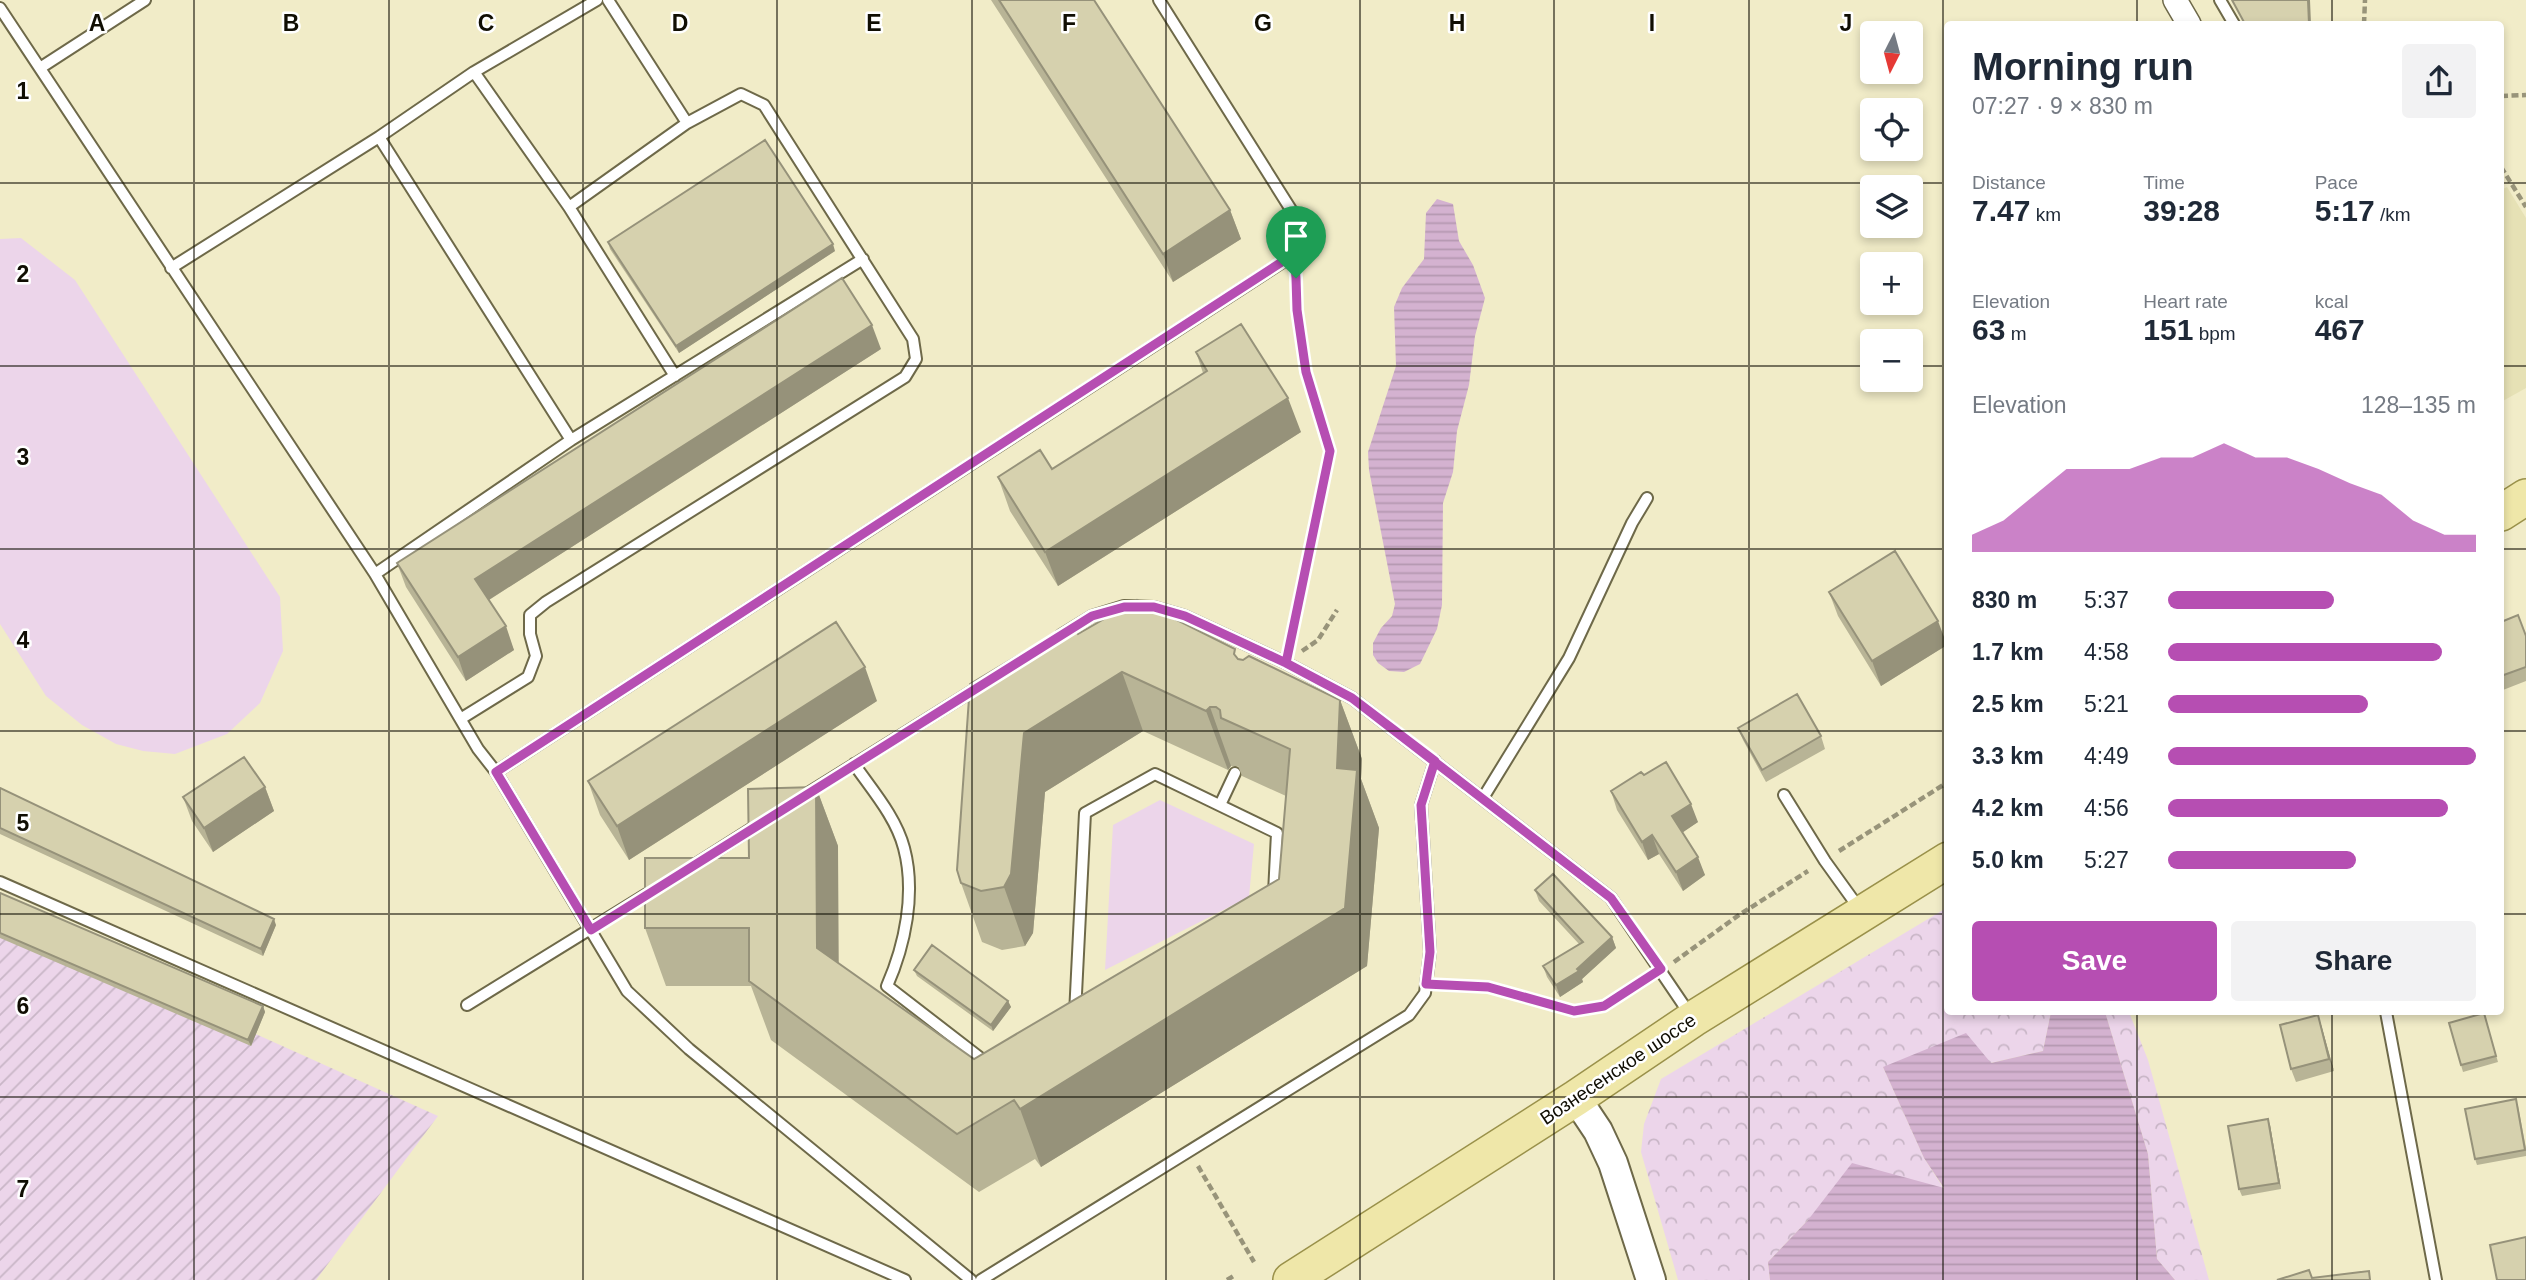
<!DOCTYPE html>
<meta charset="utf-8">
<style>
:root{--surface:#fff;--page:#f2f2f3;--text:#1f2937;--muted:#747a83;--accent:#b64eb2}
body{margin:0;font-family:Helvetica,sans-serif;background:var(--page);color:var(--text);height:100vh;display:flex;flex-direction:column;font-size:26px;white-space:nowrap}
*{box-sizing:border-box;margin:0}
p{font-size:23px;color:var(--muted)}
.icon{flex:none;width:38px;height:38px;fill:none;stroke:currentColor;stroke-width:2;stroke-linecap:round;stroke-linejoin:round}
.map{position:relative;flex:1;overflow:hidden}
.side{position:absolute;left:1944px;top:21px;width:560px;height:994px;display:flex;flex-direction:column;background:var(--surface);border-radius:7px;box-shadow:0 4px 10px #0003}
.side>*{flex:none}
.needle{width:46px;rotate:186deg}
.controls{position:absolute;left:1860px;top:21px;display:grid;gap:14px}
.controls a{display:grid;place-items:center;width:63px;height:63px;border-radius:7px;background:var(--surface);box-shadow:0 4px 10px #0003;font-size:35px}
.pin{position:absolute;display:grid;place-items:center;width:60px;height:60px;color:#fff;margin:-72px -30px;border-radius:50% 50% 50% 0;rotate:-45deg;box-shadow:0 0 7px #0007}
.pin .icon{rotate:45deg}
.round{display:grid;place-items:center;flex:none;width:74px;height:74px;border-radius:7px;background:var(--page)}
.head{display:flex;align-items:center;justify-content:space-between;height:119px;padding:0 28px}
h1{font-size:38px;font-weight:700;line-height:52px}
.metrics{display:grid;grid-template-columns:repeat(3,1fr);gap:10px;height:119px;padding:7px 28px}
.metrics div{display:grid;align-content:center}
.metrics b{font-size:30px;font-weight:700}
.metrics small{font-size:19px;font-weight:400}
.metrics p{font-size:19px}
.chart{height:196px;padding:14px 28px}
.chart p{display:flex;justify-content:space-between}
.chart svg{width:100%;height:126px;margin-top:7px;fill:var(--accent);opacity:.7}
.button{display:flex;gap:14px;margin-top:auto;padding:14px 28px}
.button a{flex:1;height:80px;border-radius:7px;background:var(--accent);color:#fff;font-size:28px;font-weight:700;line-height:80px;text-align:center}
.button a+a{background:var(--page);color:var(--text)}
ul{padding:0 28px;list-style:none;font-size:23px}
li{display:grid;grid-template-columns:112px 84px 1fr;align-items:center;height:52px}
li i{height:18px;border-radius:9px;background:var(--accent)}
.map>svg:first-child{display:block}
.built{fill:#e6e1b5}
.forest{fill:url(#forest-crowns)}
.park{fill:#ecd5ea}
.garden{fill:url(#garden-furrows)}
.water{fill:url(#water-rules)}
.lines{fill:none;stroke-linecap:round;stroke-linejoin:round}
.service-casing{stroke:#6e6949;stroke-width:14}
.minor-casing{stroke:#6e6949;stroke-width:26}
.tertiary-casing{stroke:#6e6949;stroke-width:32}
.primary-casing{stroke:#9a914a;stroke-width:38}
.path{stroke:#98947a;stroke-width:4.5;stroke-dasharray:7 3.5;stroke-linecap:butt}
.service{stroke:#fff;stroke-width:10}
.minor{stroke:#fff;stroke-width:23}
.tertiary{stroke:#fff;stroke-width:28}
.primary{stroke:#efe7a9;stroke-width:35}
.wall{fill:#b8b496}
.shaded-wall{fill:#96927a}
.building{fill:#d6d1ae;stroke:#96927a;stroke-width:2}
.route-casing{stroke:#fff;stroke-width:14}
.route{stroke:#b64eb2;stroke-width:9}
.grid{fill:none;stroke:#100e03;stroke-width:2;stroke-opacity:0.55}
.labels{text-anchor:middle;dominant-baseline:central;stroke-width:5;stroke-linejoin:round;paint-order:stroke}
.street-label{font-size:19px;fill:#100e03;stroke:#fff}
.grid-label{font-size:23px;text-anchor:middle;font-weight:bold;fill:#100e03;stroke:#fff;stroke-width:5;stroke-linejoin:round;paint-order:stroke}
</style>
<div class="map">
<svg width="2526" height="1280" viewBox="0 0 2526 1280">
<defs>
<pattern id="forest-crowns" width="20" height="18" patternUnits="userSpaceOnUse" patternTransform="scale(1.75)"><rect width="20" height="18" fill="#ecd5ea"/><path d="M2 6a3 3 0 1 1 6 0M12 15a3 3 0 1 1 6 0" fill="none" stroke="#c9b6c7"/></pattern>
<pattern id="garden-furrows" width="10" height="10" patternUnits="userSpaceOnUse" patternTransform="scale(1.75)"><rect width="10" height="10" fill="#ecd5ea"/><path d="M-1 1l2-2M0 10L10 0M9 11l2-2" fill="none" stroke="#c9b6c7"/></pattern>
<pattern id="water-rules" width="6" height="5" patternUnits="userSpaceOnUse" patternTransform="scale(1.75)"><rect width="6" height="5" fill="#d4b2d0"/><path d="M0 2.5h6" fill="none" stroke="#b598b1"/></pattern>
</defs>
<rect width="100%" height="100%" fill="#f1ecc8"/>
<path class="built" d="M2507,187L2526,218V388L2501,402V190Z"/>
<path class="forest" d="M1948,907V1012H2051L2043,1051L1991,1063L1883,1067L1924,1158L1944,1189L1808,1220L1768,1262L1770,1280H1678L1641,1152L1644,1124L1661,1079Z
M2105,1012H2129L2148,1060L2209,1280H2175L2157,1259L2148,1154Z"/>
<path class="park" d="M21,238L75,280L280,597L283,651L260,703L227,734L175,754L143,751L116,744L82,725L46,696L0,624V239Z
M1160,800L1254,844L1249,897L1105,970L1113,825Z"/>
<path class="garden" d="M0,919L438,1116L316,1280H0Z"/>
<path class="water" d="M1437,199L1453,204L1459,241L1473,265L1485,298L1475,336L1469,385L1457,431L1453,472L1443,503L1442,605L1437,629L1420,664L1404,672L1389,671L1378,663L1373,655V643L1381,628L1392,616L1395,604L1369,470L1368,452L1396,366L1394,307L1402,288L1424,259L1426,213Z
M2051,1012H2105L2148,1154L2157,1259L2175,1280H1770L1768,1262L1808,1220L1852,1163L1944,1188L1924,1158L1883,1067L1966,1033L1991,1063L2043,1051Z"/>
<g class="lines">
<g class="service-casing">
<path id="service" d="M608,0L687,123
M2220,0L2234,24
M0,8L375,574L478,749L496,772L627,991L689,1049L971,1280
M40,68L145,0
M474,72L569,207L675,376
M379,137L571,440
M171,268L379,137L474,72L597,0
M375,574L571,440L863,259
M1061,635L1092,616L1124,606L1154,607L1185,616L1286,663L1352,698L1611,898L1691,1016
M462,718L528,677L536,656L530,634V615L546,602L905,377L916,359L913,339L764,105L741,94L687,123L569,207
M854,764C872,790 896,817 904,848C916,893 905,945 887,986L988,1064
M496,772L1312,243L1159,0
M805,795L982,685
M1784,795L1825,861L1861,911
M1483,798L1569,658L1632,523L1647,498
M1220,805L1235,773
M696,864L759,824
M0,882L905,1280
M467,1005L655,889
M2386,1012L2436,1280
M1075,1014L1085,813L1155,774L1277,833L1274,893
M981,1280L1409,1015L1425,993L1430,952L1421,805L1435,761"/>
</g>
<g class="minor-casing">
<path id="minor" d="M2175,0L2189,24"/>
</g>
<g class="tertiary-casing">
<path id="tertiary" d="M1576,1098L1598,1131L1613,1163L1651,1280"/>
</g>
<g class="primary-casing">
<path id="primary" d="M2501,513L2526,497
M1291,1280L1576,1098L1693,1019L1948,860"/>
</g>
<path class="path" d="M2364,24L2365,0
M2501,96L2526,95
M2501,167L2526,207
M1290,644L1330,451L1305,372L1297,310L1296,276
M1302,651L1318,640L1337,610
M1839,851L1948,782
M1674,962L1739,915L1808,871
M1445,985L1488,987L1574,1011L1604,1006L1645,979
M1198,1166L1254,1262
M1227,1280L1235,1275"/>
<use href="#service" class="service"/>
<use href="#minor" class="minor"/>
<use href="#tertiary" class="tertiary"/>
<use href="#primary" class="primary"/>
</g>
<path class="wall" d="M991,0H1094L1230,210L1241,239L1173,282Z
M608,242L835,251L679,353L610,249Z
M881,349L489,600L514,650L466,681L406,587L397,563Z
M1196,352L1301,432L1058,586L1010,511L998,477L1052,469L1203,373Z
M1829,592L1947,645L1881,686L1838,616Z
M2501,622L2526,636V681L2503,690L2501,684Z
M1078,634L1238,659L1340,700L1362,759L1361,779L1379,828L1367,966L1041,1167L1035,1159L979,1192L771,1040L751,986H666L645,928L749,858L816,787L838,846V963L974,1059L1279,879L1286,796L1242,776L1238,766H1231L1228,770L1143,731L1045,792L1033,933L1025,946L1002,950L982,942L961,883Z
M877,701L629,860L600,815L588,781Z
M1738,728L1821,736L1825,749L1766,782L1743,740Z
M1644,775L1698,822L1682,832L1705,875L1683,891L1659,854L1648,860L1617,810L1611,791Z
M265,787L274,811L213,852L192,821L183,797Z
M0,788L276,925L263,956L0,834Z
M1535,890L1612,937L1616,948L1582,979L1583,982L1560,997L1547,977L1543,966L1579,944L1539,901Z
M0,893L263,1006L265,1012L251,1046L0,938Z
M914,970L1008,1001L1011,1007L993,1031L917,976Z
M2484,1013L2498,1062L2463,1072L2461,1065Z
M2318,1015L2322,1028L2334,1071L2296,1082L2291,1069Z
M2518,1106L2526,1148V1156L2477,1165L2475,1159Z
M2270,1125L2281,1189L2242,1196L2239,1189Z"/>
<path class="shaded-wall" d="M2308,0H2310L2311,24H2309Z
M1230,210L1241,239L1173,282L1163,254Z
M833,244L835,251L679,353L676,346Z
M872,325L881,349L484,603L475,579Z
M1288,398L1301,432L1058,586L1045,552Z
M1938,621L1947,645L1881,686L1872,661Z
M506,626L514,650L466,681L458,657Z
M865,667L877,701L629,860L617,826Z
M1122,672L1143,731L1045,792L1033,933L1025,946L1004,887L1024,733Z
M1340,700L1362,759L1361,779L1379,828L1367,966L1041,1167L1020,1109L1345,908L1337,768Z
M1210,707L1231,766L1228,770L1206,711Z
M265,787L274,811L213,852L204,828Z
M816,787L838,846L839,1006L817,948Z
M1691,804L1698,822L1679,835L1672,816Z
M1652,835L1659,854L1648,860L1642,842Z
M1698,857L1705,875L1683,891L1676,872Z
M274,919L276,925L263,956L261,949Z
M1612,937L1616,948L1582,979L1583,982L1560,997L1556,985L1577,969Z
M1008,1001L1011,1007L993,1031L991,1025Z
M263,1006L265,1012L251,1046L248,1040Z
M2318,1015L2322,1028L2334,1071L2329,1059Z
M2268,1119L2270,1125L2281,1189L2279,1183Z"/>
<path class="building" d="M999,0H1094L1230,210L1163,254Z
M2232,0H2308L2309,24H2245Z
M765,140L833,244L676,346L608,242Z
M842,278L872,325L475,579L506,626L458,657L397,563Z
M1241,324L1288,398L1045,552L998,477L1040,450L1052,469L1207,371L1196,352Z
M1895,551L1938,621L1872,661L1829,592Z
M1137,600L1235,649L1234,654L1238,659L1243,660L1249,656L1340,700L1337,768L1357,770L1345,908L1020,1109L1014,1100L957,1134L749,981V928H645V858H749L748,789L816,787L817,948L974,1059L1279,879L1290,749L1221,718L1220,710L1216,707H1210L1206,711L1122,672L1024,733L1011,874L1004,887L981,891L961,883L957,870L970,684L1071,624L1078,634Z
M2518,615L2526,636V667L2501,676V622Z
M836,622L865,667L617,826L588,781Z
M1797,694L1821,736L1762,770L1738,728Z
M244,757L265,787L204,828L183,797Z
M1666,762L1691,804L1672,816L1698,857L1676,872L1652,835L1642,842L1611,791L1641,772L1644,775Z
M0,788L274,919L261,949L0,828Z
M1553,874L1612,937L1577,969L1579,971L1556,985L1543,966L1583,942L1535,890Z
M0,893L263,1006L248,1040L0,933Z
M932,945L1008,1001L991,1025L914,970Z
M2484,1013L2496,1056L2461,1065L2449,1023Z
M2318,1015L2329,1059L2291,1069L2280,1025Z
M2516,1099L2525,1150L2475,1159L2465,1109Z
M2268,1119L2279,1183L2239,1189L2228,1126Z
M2526,1237V1280H2497L2490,1245Z
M2309,1270L2312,1278L2369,1271L2370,1280H2277Z"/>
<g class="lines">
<g class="route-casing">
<path id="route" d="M1296,278L1294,254L496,772L591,930L1092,616L1124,607H1154L1185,616L1286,663L1352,698L1435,761L1421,805L1430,952L1426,984L1488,987L1574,1011L1604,1006L1661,969L1611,898L1352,698L1286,663L1330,451L1306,372L1297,310L1296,278"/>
</g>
<use href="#route" class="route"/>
</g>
<path class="grid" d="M194,0V1280M389,0V1280M583,0V1280M777,0V1280M972,0V1280M1166,0V1280M1360,0V1280M1554,0V1280M1749,0V1280M1943,0V1280M2137,0V24M2332,0V24M0,183H1948M2501,183H2526M0,366H1872M1911,366H1948M2501,366H2526M0,549H1948M2501,549H2526M0,731H1948M2501,731H2526M0,914H1948M2501,914H2526M2137,1012V1280M2332,1012V1280M0,1097H2526"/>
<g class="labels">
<g class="street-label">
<text transform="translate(1618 1069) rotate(-34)">Вознесенское шоссе</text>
</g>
</g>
<g class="grid-label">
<text x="97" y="31">A</text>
<text x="291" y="31">B</text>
<text x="486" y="31">C</text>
<text x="680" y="31">D</text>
<text x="874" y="31">E</text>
<text x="1069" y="31">F</text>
<text x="1263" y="31">G</text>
<text x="1457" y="31">H</text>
<text x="1652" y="31">I</text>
<text x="1846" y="31">J</text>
<text x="23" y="99">1</text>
<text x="23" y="282">2</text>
<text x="23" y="465">3</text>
<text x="23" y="648">4</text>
<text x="23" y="831">5</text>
<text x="23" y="1014">6</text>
<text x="23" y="1197">7</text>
</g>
</svg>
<div class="controls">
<a><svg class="needle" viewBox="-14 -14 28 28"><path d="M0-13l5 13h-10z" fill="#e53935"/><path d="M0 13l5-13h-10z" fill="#747a83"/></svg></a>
<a><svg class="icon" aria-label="locate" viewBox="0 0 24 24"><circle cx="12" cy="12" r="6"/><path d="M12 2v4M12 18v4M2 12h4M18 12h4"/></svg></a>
<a><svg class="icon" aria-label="layers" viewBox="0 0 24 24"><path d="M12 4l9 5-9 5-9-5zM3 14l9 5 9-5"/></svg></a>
<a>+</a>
<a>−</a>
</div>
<div class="pin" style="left:1296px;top:278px;background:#1e9e55"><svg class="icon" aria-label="arrive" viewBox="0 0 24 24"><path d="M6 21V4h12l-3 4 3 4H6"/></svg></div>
<section class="side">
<div class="head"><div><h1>Morning run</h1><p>07:27 · 9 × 830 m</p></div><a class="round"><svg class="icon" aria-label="share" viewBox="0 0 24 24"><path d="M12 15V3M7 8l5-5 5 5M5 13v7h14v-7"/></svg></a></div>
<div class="metrics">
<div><p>Distance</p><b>7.47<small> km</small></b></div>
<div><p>Time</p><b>39:28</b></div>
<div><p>Pace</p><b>5:17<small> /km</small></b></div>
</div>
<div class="metrics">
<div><p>Elevation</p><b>63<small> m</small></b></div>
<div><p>Heart rate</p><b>151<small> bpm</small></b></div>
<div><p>kcal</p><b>467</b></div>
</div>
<div class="chart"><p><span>Elevation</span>128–135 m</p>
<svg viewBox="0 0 160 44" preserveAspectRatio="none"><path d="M0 44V38L10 33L20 24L30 15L40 15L50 15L60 11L70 11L80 6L90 11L100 11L110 15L120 20L130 24L140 33L150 38L160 38V44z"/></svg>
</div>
<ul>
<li><b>830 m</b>5:37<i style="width:54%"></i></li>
<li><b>1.7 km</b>4:58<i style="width:89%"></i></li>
<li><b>2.5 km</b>5:21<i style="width:65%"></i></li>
<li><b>3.3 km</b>4:49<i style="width:100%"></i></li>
<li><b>4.2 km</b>4:56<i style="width:91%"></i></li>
<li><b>5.0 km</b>5:27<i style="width:61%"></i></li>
</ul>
<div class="button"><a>Save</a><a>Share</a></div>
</section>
</div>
